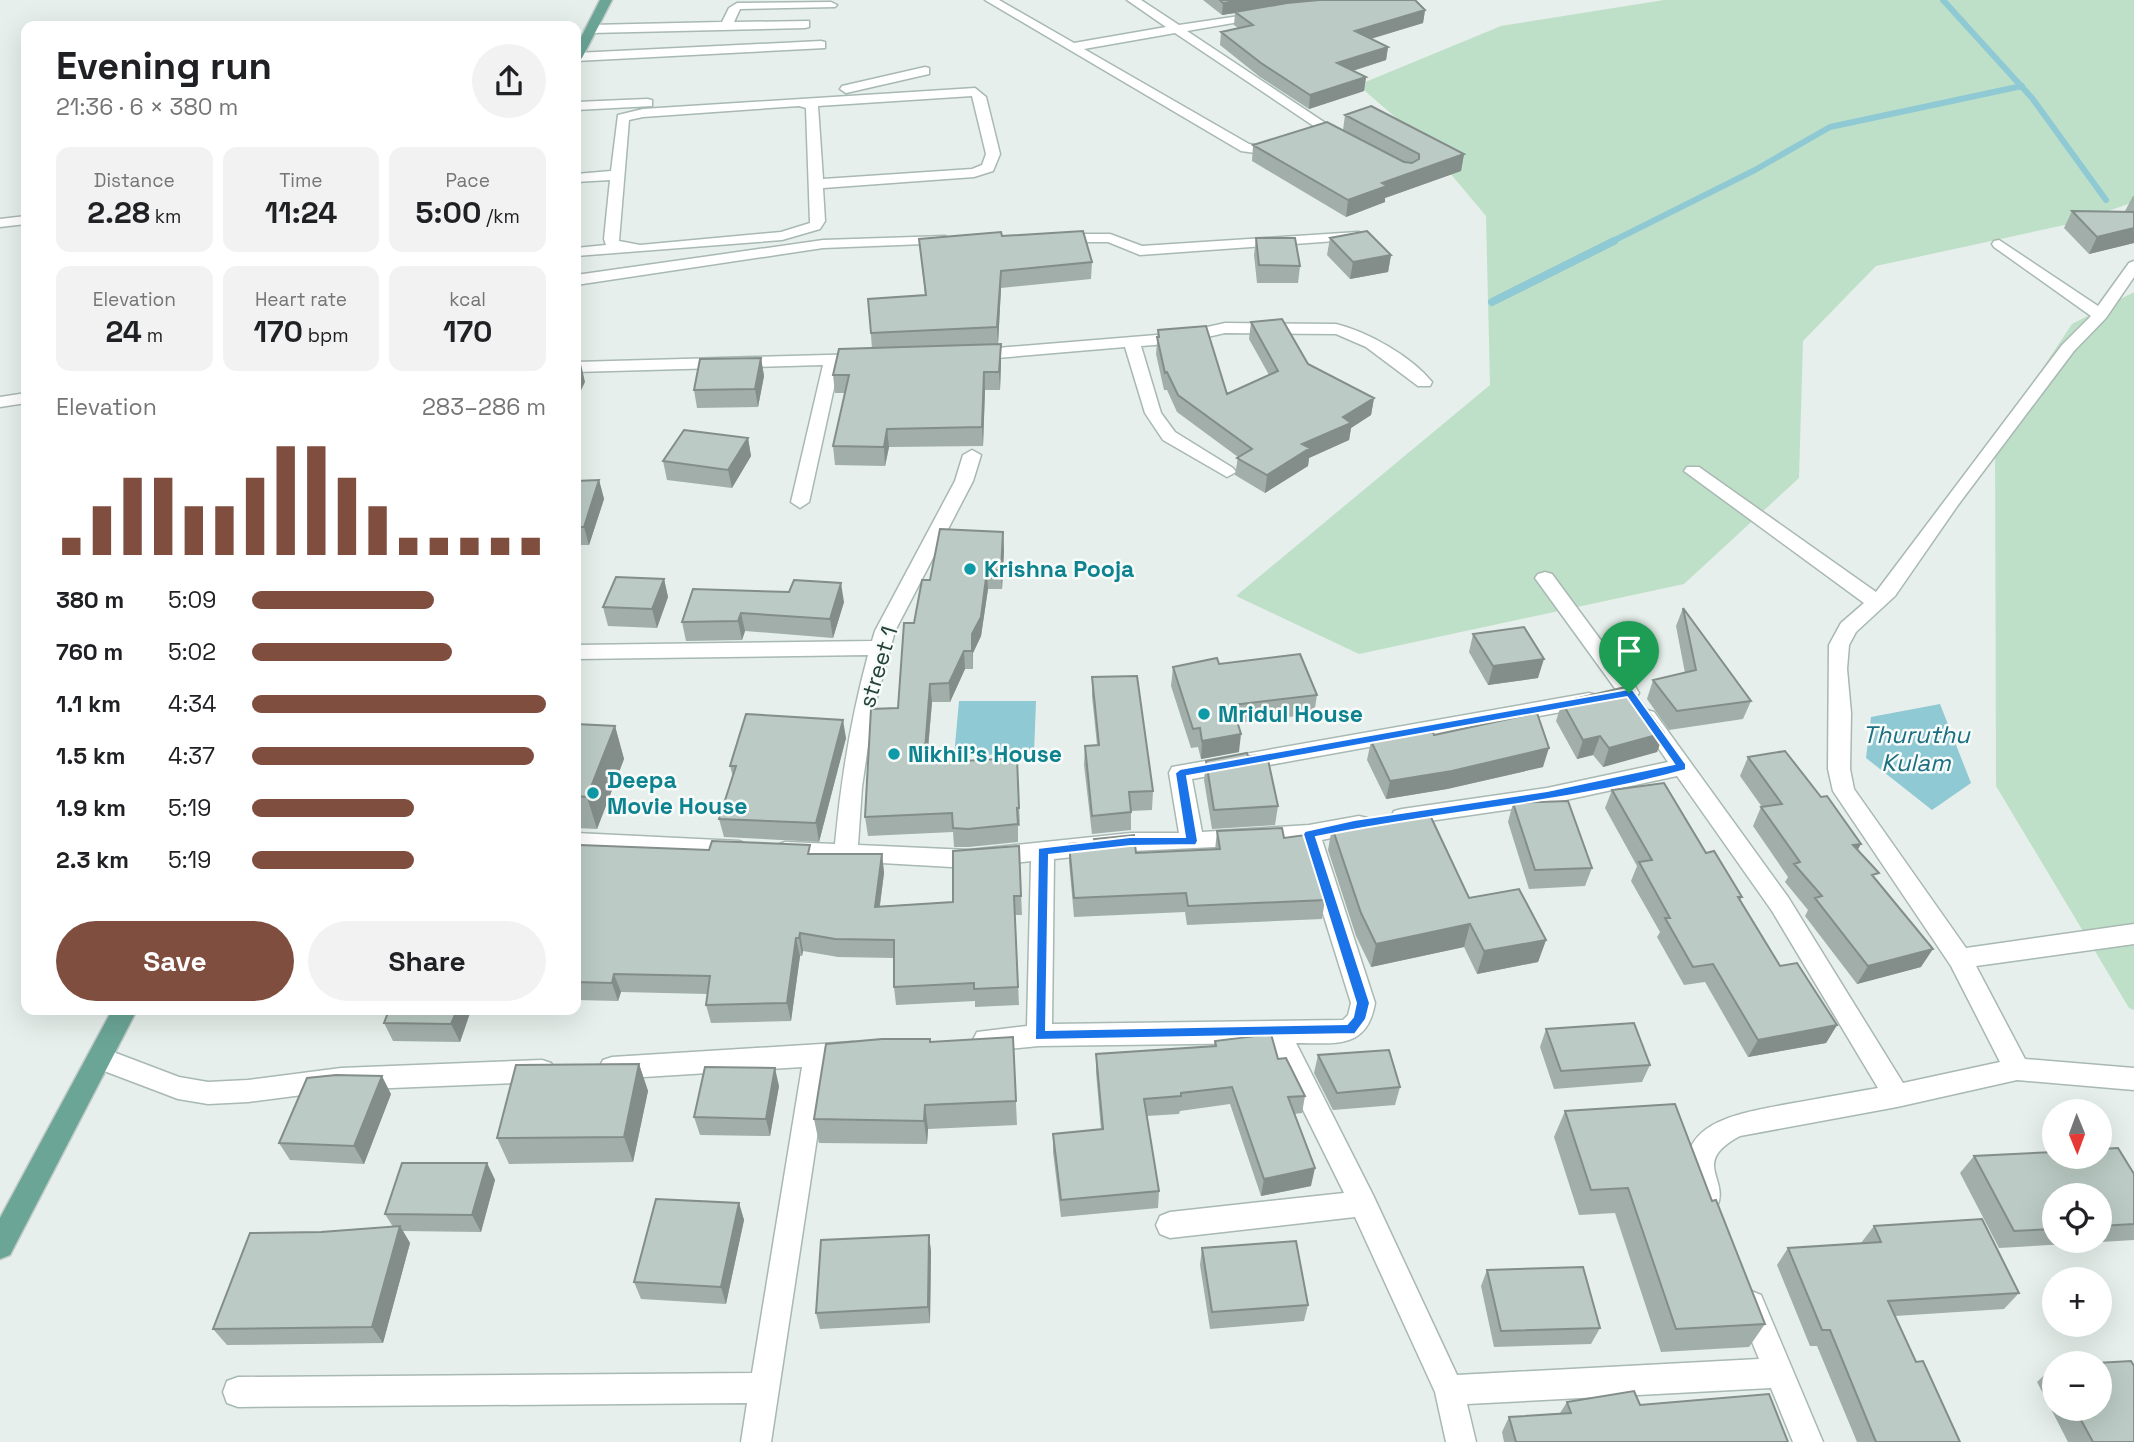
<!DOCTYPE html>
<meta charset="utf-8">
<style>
:root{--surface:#fff;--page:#f2f2f2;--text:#202124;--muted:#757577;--accent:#7f4e3f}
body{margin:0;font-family:"Space Grotesk",sans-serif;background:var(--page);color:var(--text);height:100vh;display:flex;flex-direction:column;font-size:26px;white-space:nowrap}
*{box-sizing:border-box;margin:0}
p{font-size:23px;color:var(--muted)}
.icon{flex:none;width:38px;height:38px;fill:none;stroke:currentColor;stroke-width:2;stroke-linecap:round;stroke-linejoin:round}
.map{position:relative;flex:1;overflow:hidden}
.side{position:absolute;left:21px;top:21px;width:560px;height:994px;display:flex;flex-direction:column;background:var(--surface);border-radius:14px;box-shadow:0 7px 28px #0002}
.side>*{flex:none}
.needle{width:46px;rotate:179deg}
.controls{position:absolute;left:2042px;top:1099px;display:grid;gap:14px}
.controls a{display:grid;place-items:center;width:70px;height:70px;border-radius:50%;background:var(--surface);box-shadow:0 7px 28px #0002;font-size:35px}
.pin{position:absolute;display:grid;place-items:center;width:60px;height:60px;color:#fff;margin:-72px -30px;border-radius:50% 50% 50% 0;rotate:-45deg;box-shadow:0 0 7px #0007}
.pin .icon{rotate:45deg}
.round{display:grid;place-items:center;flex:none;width:74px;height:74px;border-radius:37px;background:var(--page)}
.headline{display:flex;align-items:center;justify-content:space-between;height:119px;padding:0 35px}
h1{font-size:38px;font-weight:700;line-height:52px}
.stats{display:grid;grid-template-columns:repeat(3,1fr);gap:10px;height:119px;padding:7px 35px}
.stats div{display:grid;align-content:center;border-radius:14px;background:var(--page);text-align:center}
.stats b{font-size:30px;font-weight:700}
.stats small{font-size:19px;font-weight:400}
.stats p{font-size:19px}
.chart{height:196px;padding:14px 35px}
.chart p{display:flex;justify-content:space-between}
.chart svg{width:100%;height:126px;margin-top:7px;stroke:var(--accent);stroke-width:6}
.cta{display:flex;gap:14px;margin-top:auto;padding:14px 35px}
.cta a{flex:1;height:80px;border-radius:42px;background:var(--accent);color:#fff;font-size:28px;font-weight:700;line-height:80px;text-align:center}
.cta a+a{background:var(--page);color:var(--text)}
ul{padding:0 35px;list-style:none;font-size:23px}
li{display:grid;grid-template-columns:112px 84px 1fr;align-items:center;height:52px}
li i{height:18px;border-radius:9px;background:var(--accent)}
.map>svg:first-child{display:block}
.green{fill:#bfe0c8}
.water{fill:#8ec9d4}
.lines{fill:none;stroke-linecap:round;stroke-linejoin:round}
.stream-far1{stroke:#8ec9d4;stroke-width:6}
.stream{stroke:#8ec9d4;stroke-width:8}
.minor-casing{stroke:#a8b8b2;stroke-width:3}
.major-casing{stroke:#c2cac8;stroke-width:3}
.minor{fill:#fff;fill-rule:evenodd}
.major{fill:#6aa596;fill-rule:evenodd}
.wall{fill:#a1aea9;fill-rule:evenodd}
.shaded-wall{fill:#838d89}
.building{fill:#bbcac4;stroke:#838d89;stroke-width:2}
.route{fill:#1a73e8;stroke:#fff;stroke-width:2;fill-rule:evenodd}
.culture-dot{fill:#0f9aa8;stroke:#f7fbf9;stroke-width:2.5}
.labels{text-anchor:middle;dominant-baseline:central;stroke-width:5;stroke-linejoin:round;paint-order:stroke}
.culture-label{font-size:23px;font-weight:bold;fill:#0d838f;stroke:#f7fbf9;text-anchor:start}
.street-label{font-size:23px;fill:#24423a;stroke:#f7fbf9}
.water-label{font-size:24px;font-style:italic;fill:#1c6f80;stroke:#f7fbf9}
</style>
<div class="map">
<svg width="2134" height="1442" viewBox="0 0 2134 1442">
<rect width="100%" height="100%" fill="#e6efeb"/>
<path class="green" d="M1664,0H2134V202L2074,223L1876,266L1803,341L1799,478L1684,584L1359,654L1236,596L1490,385L1486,216L1424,142L1358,85L1501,26Z
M2134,292V1010L2129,1008L1996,786L1995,440L2072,324Z"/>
<path class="water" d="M959,701H1036L1034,753L954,756Z
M1940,704L1971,783L1932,810L1866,758L1871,717Z"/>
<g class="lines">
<path class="stream-far1" d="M1943,0L2032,98L2106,200
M1611,242L1755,170L1830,127L2022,86"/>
<path class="stream" d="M1492,302L1614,241"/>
<g class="minor-casing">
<path id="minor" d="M985,0H999L1074,43L1166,27L1127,0H1141L1179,25L1266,12V16L1262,18L1187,31L1348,138L1341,142L1336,141L1175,33L1084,49L1249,144L1262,146L1280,141L1287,145L1263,154L1241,151Z
M831,2L837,5L835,7L740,9L734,22L809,21V27L805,28L591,33L585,29L591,25L722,22L729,8L737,3Z
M821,41L825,42V48L576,61V53Z
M925,67L929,68V74L846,93L840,89L842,86Z
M975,88L986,97L1000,154L993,171L974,177L823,188L825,221L820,229L782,240L576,256V248L606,245L604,239L610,180L576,182V174L611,171L618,115L643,109ZM972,96L986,154L982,165L972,169L823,179L818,106ZM799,106L806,108L810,223L781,232L640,245L619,241L629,120L643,117Z
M647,99L652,100V106L576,110V102Z
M26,216V224L0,227V219Z
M1358,232L1363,233L1365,236L1363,239L1140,255L1108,242H1058L1051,238L1058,234H1110L1142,246Z
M945,236L952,240L950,243L823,248L576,285V275L823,240Z
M1999,240L2098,306L2129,263L2134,261V277L2106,318L2074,351L1958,505L1895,596L1856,632L1849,645L1847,669L1851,713L1850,769L1854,789L1966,948L2134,924V944L1976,966L2025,1059L2134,1068V1090L2017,1080L1897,1107L1740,1136C1690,1163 1730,1178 1717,1207L1707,1211L1697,1207C1661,1126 1727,1115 1788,1104C1818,1099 1848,1093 1878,1088L1772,911L1677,776L1547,804L1402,825L1394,823L1391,817L1394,811L1402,809L1547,788L1668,762L1637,717L1640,712L1647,710L1654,712L1788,897L1903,1083L2000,1062L1951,966L1833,791L1828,769L1829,645L1841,623L1864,603L1684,471L1687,467H1699L1876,592L2062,345L2091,316L1994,247L1992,244L1994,241Z
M1225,323L1336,324C1368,332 1411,356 1432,382L1430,386H1418L1366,347L1336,334L1225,333L1181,343L1141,346L1161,413L1175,432L1233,468L1236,472L1227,477L1163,440L1145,413L1125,347L973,360L965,355L973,350L1181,333Z
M864,354L872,359L870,362L839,365L809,502L800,508L791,502L823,365L576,372V362Z
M26,393V403L0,407V397Z
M972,450L981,455L973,481L895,631L873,712L862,787L858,845L969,850L1131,833H1179L1169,773L1172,767L1589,693L1596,695L1599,700L1596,705L1589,707L1192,779L1202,832L1309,825L1359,816L1367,818L1370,824L1367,830L1322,840L1375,1003C1367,1050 1335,1043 1296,1043L1373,1195L1457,1375L1759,1359L1737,1305L1741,1295L1751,1291L1761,1295L1823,1442H1793L1771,1388L1467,1404L1476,1442H1446L1435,1392L1355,1217L1170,1238L1160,1234L1156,1225L1160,1216L1170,1212L1344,1193L1270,1043L1039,1046L986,1051L977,1048L973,1040L977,1032L1027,1026L1031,861L969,868L777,857L774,851L777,845L785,842L835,844C841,779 851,718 868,655L576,659V645L872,641L875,631L955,481L963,455ZM1301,843L1351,1003L1348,1015L1343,1020L1052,1024L1054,859L1131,851Z
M1545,572L1552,574L1636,688L1639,693L1636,698H1622L1535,578L1538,574Z
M576,833L739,841L747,844L750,850L747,856L739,859L576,851Z
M853,1042L862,1045L866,1053L862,1061L828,1065L771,1442H741L747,1403L238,1407L227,1403L223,1392L227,1381L238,1377L752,1373L802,1067L612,1079L603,1076L599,1068L603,1060L612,1057Z
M100,1047L179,1077L208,1082L248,1080L341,1068L542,1060L551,1063L555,1071L551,1079L542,1082L341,1090L248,1102L208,1104L178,1099L91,1066L87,1058L91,1050Z"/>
</g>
<g class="major-casing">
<path id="major" d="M600,0H612L582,58L576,62V47Z
M112,1010H137L10,1255L0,1259V1218Z"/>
</g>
<use href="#minor" class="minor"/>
<use href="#major" class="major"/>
</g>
<path class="wall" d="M1203,0H1415L1425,10L1423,23L1371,39L1388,47L1386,60L1353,71L1366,77L1364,91L1309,109L1260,77L1220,45L1221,32L1238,28L1234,25L1235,13L1222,15Z
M1345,115L1464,154L1461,171L1385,198V202L1346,217L1252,161L1253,145L1343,130Z
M2133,196H2134V243L2089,254L2064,228L2072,211H2125Z
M1002,236L1092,262L1091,279L1001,288L998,344H1001V362L1000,390H985L983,446L889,447L885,466L835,465L833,446L845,393H835L833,375L872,348L868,299L925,295L919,239Z
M1256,238L1300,266L1298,283H1257L1254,255Z
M1330,238L1391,255L1388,272L1350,279L1327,255Z
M1251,322L1308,364L1374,398L1371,415L1351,428L1349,440L1309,458L1308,466L1265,493L1235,475L1238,457L1177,412L1167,390H1164L1156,354L1158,330L1227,394L1269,375L1249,339Z
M761,358L764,376L758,407L697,408L694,390Z
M748,438L751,456L732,488L667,480L663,461Z
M599,480L604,499L589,545H576V481Z
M1003,532L1004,550L1002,589H988L981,636L973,653V669H965L950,702H932L927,762L1017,758L1020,826H1018V842L969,847H954L953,832L868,836L865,817L898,708L914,623L930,580Z
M664,579L668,597L657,628L608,626L603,607Z
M693,589L844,602L833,638L745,631L742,640L686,641L682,622Z
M1683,608L1751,701L1743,719L1669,730L1647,699L1653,680L1685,673L1676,626Z
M1473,634L1538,678L1488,685L1469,652Z
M1219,664L1317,695L1314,714L1238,723L1239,752L1201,759L1198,747L1191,748L1171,686L1173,667Z
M1092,677L1153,791L1152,810L1131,811V830L1092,834L1084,765L1085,746L1097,745L1092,696Z
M1562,702L1664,733L1657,752L1603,767L1593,755L1577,759L1556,721Z
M576,724L615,726L624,759L597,829L576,828Z
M1434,735L1543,767L1447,789L1386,799L1367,760L1371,741Z
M846,738L819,842L724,837L719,819L733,777L730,766Z
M1748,757L1858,850L1875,879L1921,967L1857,984L1805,916L1808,910L1785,882L1788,877L1753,826L1761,807H1762L1740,776Z
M1206,761L1278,806L1275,825L1212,829L1204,780Z
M1612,790L1706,853L1742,897L1740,901L1780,966L1837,1025L1826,1043L1748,1057L1705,982L1684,985L1657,937L1660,932L1631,881L1637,866L1605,808Z
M1513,803L1592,868L1585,886L1529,889L1508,822Z
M1332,827L1469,898L1546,940L1538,962L1477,974L1464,947L1371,967L1356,936L1328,850Z
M1217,831L1284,838L1325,900L1322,919L1187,925L1185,912L1074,917L1069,862V844L1136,853L1215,850Z
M1019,846L1022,915H1015L1019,1005L975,1007V1001L896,1005L894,987V958L838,957L803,951L802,956H800L791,1021L711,1023L706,1005L708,994L621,992L618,1001L576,1000V859L811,854H882L884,873L880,906L953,902Z
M471,1010L460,1042L393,1041L384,1023Z
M477,1010H545L544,1014L478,1012Z
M1546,1029L1650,1065L1642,1082L1554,1089L1540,1047Z
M1013,1037L1017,1125L928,1129L927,1144L819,1143L814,1119L930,1042Z
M1215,1041L1278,1059L1305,1096L1302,1113L1294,1114L1311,1186L1261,1196L1230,1104L1180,1111L1179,1114L1147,1116L1159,1191L1158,1208L1061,1217L1053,1152V1134L1101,1130L1096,1072V1054L1214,1046Z
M1318,1055L1400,1087L1395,1105L1333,1110L1314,1073Z
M639,1064L648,1091L633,1162L509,1164L497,1138Z
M779,1086L770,1136L700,1135L694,1117Z
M391,1094L364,1164L290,1160L279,1143Z
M1565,1111L1712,1201L1765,1324L1749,1347L1661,1352L1615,1213L1579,1215L1554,1137Z
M1974,1156L2134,1174V1240L1999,1248L1960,1173ZM2054,1195H2100V1241H2054Z
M487,1163L495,1180L481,1232L403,1231L410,1243L383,1343L227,1345L213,1329L321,1232L393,1227L385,1214Z
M739,1203L744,1220L726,1304L641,1299L634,1282Z
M1874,1226L2019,1293L2004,1309L1895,1316L1916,1362L1960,1442H1857L1817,1346H1810L1777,1265L1788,1248L1861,1243Z
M929,1235L931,1252L930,1323L820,1329L816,1313Z
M1202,1248L1308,1305L1304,1321L1210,1329L1200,1265Z
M1487,1270L1600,1328L1591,1344L1494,1347L1481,1286Z
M2054,1366V1409H2100L2134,1442H2068L2037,1382Z
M1567,1402L1640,1405L1788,1442H1504L1502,1432L1509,1417L1560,1413Z"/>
<path class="shaded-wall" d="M1242,0H1324L1235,12V13L1222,15L1223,3Z
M1425,10L1423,23L1353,44L1355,31Z
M1388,47L1386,60L1336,76L1337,63Z
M1366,77L1364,91L1309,109L1310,95Z
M1464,154L1461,171L1385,198V202L1346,217L1348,200L1382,183Z
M2134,228V243L2089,254L2097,237Z
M1391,255L1388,272L1350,279L1353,262Z
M1001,271V288L998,345L997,327Z
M1001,344V362L1000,390L999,372Z
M579,355L585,382L576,401V361Z
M761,358L764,376L758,407L755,389Z
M984,372L985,390L983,446L982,427Z
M1374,398L1371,415L1351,428L1349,440L1309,458L1308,466L1265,493L1267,475L1302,444Z
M887,429L889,447L885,466L884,447Z
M748,438L751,456L732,488L728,470Z
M599,480L604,499L589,545L584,527Z
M1003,532L1004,550L1002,589L1001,570Z
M987,570L988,589L981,636L973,653V669L972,634Z
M664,579L668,597L657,628L652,609Z
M841,583L844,602L833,638L830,619Z
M741,613L745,631L742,640L738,621Z
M964,651L965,669L950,702L949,683Z
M1544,659L1538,678L1488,685L1493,666Z
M930,684L932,702L925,781L924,763Z
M843,720L846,738L819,842L816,823Z
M615,726L624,759L597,829L587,797Z
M1664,733L1657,752L1603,767L1609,748Z
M1241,734L1239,752L1201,759L1202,741Z
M1600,736L1593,755L1577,759L1583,740Z
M1549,748L1543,767L1447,789L1386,799L1390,781Z
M1861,844L1851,862L1853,845Z
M882,854L884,873L877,925L875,907Z
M1470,924L1464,947L1371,967L1376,944Z
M800,933L803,951L802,956L799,938Z
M796,938L800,956L791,1021L787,1003Z
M1546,940L1538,962L1477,974L1484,951Z
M1933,949L1921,967L1857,984L1868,966Z
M614,974L621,992L618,1001L612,983Z
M457,1010H471L460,1042L451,1024Z
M1837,1025L1826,1043L1748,1057L1758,1040Z
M639,1064L648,1091L633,1162L624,1137Z
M775,1068L779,1086L770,1136L766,1119Z
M382,1076L391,1094L364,1164L354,1146Z
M925,1105L928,1129L927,1144L924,1121Z
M487,1163L495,1180L481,1232L472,1215Z
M1315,1168L1311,1186L1261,1196L1264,1179Z
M739,1203L744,1220L726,1304L721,1287Z
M400,1226L410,1243L383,1343L372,1327Z
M929,1235L931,1252L930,1323L928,1307Z"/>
<path class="building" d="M1220,0H1242L1223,3Z
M1319,0H1415L1425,10L1355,31L1388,47L1337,63L1366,77L1310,95L1261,63L1221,32L1253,25L1235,12L1287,3Z
M1371,106L1464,154L1382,183L1387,186L1348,200L1253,145L1327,122L1404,162L1412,163L1419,159V154L1345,115Z
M2072,211L2134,212V228L2097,237Z
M1083,231L1092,262L1001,271L997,327L871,333L868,299L926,295L919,239L1001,232L1002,236Z
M1367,231L1391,255L1353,262L1330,238Z
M1256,238H1295L1300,266L1259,265Z
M1282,319L1308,364L1374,398L1343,417L1351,423L1302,444L1310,448L1267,475L1237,458L1252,449L1178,395L1167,372L1165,373L1157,337H1159L1158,330L1206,326L1227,394L1278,371L1251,322Z
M1001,344L999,372H984L982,427L887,429L884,447L833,446L849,375H833L839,349Z
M761,358L755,389L694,390L700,359Z
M684,430L748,438L728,470L663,461Z
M599,480L584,527H576V481Z
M940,529L1003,532L1001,570H987L981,617L972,634V651H964L949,683L930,684L924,763L1017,758L1019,808H1017L1018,824L968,829L953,828L952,813L865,817L871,709L898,708L904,623H914L922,580H930Z
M616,577L664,579L652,609L603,607Z
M794,580L841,583L830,619L741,613L738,621L682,622L693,589L789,592Z
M1683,608L1751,701L1677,711L1653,680L1696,670Z
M1524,627L1544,659L1493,666L1473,634Z
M1300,654L1317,695L1232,705L1241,734L1202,741L1200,728L1193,729L1173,667L1217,658L1219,664Z
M1137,676L1153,791L1129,792L1131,812L1092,816L1085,746L1099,745L1092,677Z
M1630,686L1664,733L1609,748L1600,736L1583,740L1562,702Z
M1537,713L1549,748L1452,771L1390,781L1371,741L1433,732L1434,735Z
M746,714L843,720L816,823L719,819L736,766H730Z
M576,724L615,726L587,797L576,796Z
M1785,751L1821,797L1827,796L1861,844L1853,845L1879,873L1872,875L1933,949L1868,966L1815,898L1822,896L1794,864L1800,862L1761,807L1782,804L1748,757Z
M1247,753L1248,756L1267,755L1278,806L1214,810L1206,761Z
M1664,783L1706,853L1714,851L1742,897H1738L1780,966L1797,963L1837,1025L1758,1040L1713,964L1693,967L1665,918H1670L1639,862L1652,860L1612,790Z
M1568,801L1592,868L1535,870L1513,803Z
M1429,813L1469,898L1519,889L1546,940L1484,951L1470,924L1376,944L1361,913L1332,827Z
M1282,828L1284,838L1305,835L1325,900L1188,906L1186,893L1074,898L1069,844L1095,842L1094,839L1134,835L1136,853L1220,849L1217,831Z
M712,841L810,845L808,854H882L875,907L953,902V851L1019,846L1021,896H1014L1018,987L974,989V983L894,987V940L835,939L800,933L799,938H796L787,1003L706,1005L710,976L614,974L612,983L576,982V859L580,845L709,850Z
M389,1010H457L451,1024L384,1023Z
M1634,1023L1650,1065L1561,1071L1546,1029Z
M1271,1034L1278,1059L1286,1058L1305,1096L1288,1097L1315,1168L1264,1179L1232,1087L1181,1093V1096L1144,1099L1159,1191L1061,1200L1053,1134L1103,1129L1096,1054L1216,1046L1215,1041Z
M1013,1037L1016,1101L925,1105L924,1121L814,1119L826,1044L882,1039H930V1042Z
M1389,1050L1400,1087L1337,1093L1318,1055Z
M639,1064L624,1137L497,1138L516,1065Z
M705,1067L775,1068L766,1119L694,1117Z
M336,1075L382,1076L354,1146L279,1143L307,1078Z
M1675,1104L1712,1201L1716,1200L1765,1324L1676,1329L1628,1188L1591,1190L1565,1111Z
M2118,1148L2134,1174V1224L2100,1226V1195H2054V1229L2014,1231L1974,1156L2054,1152V1157H2100V1149Z
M402,1163H487L472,1215L385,1214Z
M656,1199L739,1203L721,1287L634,1282Z
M1982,1219L2019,1293L1888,1301L1916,1362L1923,1361L1960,1442H1876L1830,1330H1822L1788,1248L1881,1242L1874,1226Z
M400,1226L372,1327L213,1329L250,1233L321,1232Z
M929,1235L928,1307L816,1313L821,1240Z
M1296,1241L1308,1305L1212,1312L1202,1248Z
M1583,1267L1600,1328L1501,1331L1487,1270Z
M2131,1361L2134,1366V1442H2093L2075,1409H2100V1363H2096Z
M1634,1391L1640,1405L1769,1394L1788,1442H1516L1509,1417L1571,1413L1567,1402Z"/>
<path class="route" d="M1629,689L1633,690L1686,764V770C1565,804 1438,811 1316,837L1370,1003L1366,1019L1355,1034L1035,1040L1038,848L1130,837H1185L1175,773L1180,769ZM1627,697L1674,764L1547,791L1354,820L1305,831L1303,834L1356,1003L1353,1017L1347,1024L1046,1030L1049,855L1130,846L1196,845L1198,841L1187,776Z"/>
<g class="culture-dot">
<circle cx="970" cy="569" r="7"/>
<circle cx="1204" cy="714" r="7"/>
<circle cx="894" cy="754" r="7"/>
<circle cx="593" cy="793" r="7"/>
</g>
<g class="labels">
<g class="culture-label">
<text x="984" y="569">Krishna Pooja</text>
<text x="1218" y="714">Mridul House</text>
<text x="908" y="754">Nikhil's House</text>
<text x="607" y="780">Deepa<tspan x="607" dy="26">Movie House</tspan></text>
</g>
<g class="street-label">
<text transform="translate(878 667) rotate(-73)">street 1</text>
</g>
<g class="water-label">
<text x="1916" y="734">Thuruthu<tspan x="1916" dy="28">Kulam</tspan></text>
</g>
</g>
</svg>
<div class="controls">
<a><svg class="needle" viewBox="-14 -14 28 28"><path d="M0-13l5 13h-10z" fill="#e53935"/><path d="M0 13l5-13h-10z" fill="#757577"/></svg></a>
<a><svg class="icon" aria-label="locate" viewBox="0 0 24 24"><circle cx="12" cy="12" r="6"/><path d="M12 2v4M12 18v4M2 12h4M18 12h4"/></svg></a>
<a>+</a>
<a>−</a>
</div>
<div class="pin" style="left:1629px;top:693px;background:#1e9e55"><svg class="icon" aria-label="arrive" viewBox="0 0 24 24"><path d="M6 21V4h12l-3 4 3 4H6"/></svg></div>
<section class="side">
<div class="headline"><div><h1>Evening run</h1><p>21:36 · 6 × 380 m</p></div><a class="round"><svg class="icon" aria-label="share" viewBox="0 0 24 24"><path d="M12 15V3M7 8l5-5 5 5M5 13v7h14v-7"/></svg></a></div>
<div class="stats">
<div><p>Distance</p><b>2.28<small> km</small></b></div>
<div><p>Time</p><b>11:24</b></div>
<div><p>Pace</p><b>5:00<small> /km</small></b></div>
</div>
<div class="stats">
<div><p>Elevation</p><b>24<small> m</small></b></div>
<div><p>Heart rate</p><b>170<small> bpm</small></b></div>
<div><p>kcal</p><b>170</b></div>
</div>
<div class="chart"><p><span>Elevation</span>283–286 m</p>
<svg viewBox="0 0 160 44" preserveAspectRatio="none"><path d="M5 44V38M15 44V27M25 44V17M35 44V17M45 44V27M55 44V27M65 44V17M75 44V6M85 44V6M95 44V17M105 44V27M115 44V38M125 44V38M135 44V38M145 44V38M155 44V38"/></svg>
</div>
<ul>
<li><b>380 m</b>5:09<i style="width:62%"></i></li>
<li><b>760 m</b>5:02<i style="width:68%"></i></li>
<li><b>1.1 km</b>4:34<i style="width:100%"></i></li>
<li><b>1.5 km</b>4:37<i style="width:96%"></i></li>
<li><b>1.9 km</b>5:19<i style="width:55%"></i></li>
<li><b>2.3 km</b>5:19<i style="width:55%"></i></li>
</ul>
<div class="cta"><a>Save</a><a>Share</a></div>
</section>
</div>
